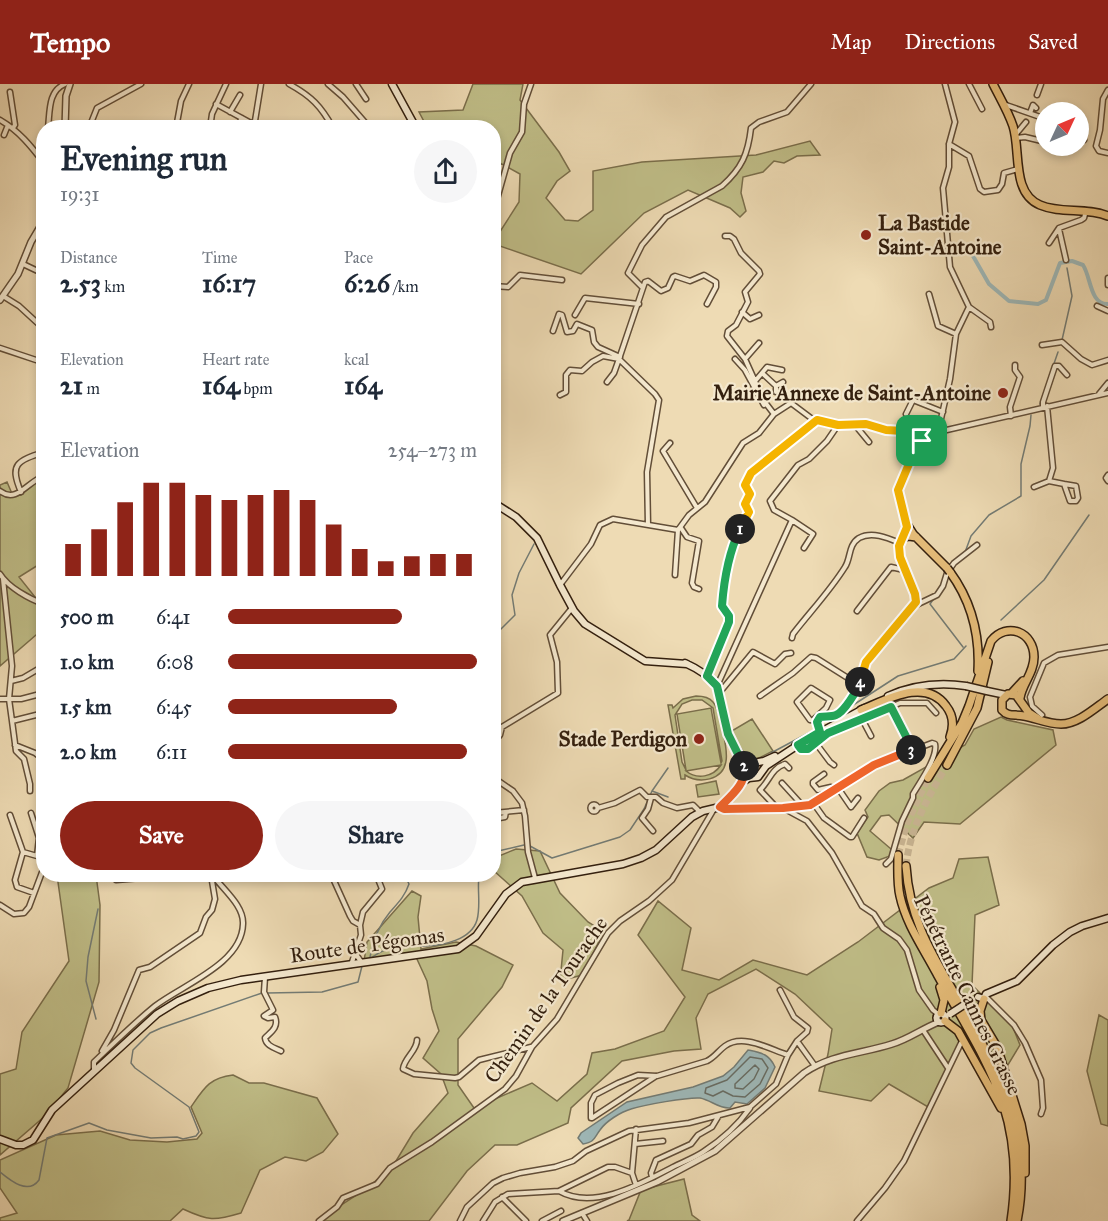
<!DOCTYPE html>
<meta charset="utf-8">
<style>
:root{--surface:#fff;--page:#f6f6f7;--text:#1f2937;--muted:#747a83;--accent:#8f2418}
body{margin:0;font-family:"IM FELL Great Primer",serif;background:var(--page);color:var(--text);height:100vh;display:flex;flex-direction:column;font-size:22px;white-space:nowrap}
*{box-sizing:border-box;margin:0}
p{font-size:20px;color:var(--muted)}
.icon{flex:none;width:33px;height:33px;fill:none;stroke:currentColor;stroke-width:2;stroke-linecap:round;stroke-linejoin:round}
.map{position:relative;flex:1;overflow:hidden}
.details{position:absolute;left:36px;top:36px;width:465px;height:762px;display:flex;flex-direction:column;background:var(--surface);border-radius:24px;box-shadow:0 3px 9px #0003}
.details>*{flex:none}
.needle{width:39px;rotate:46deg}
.tools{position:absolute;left:1035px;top:18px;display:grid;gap:12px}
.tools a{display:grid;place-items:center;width:54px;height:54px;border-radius:50%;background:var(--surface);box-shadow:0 3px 9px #0003;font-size:30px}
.pin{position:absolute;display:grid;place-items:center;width:51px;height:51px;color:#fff;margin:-26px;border-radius:12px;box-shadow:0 3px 9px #0006}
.km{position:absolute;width:30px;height:30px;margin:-15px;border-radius:50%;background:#222;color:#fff;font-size:16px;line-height:30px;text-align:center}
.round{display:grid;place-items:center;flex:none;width:63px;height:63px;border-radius:32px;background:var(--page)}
.overview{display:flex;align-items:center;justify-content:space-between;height:102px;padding:0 24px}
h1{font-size:33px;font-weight:700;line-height:45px}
.figures{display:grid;grid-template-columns:repeat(3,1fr);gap:9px;height:102px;padding:6px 24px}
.figures div{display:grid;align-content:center}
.figures b{font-size:26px;font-weight:700}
.figures small{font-size:16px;font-weight:400}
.figures p{font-size:16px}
.chart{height:168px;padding:12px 24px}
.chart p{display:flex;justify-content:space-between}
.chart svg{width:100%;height:108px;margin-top:6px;stroke:var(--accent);stroke-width:6}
.cta{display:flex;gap:12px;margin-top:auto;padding:12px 24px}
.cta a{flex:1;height:69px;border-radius:36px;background:var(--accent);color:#fff;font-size:24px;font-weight:700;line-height:69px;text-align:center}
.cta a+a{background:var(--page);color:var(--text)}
ul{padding:0 24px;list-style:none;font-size:20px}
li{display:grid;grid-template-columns:96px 72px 1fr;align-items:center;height:45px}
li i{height:15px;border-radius:8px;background:var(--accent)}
header{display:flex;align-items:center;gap:36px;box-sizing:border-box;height:84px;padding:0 30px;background:var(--accent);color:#fff}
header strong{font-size:28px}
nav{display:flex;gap:33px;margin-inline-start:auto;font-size:21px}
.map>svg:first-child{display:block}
.green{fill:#c0be88;stroke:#7a6e4b;stroke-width:1.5;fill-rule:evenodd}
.water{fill:#9eb8b8;stroke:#737b74;stroke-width:1.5}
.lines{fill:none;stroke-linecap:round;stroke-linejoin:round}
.shore{stroke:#686c63;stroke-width:1.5}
.stream{stroke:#737b74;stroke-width:1.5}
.canal{stroke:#9eb8b8;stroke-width:4}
.trunk-tunnel{stroke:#c9b593;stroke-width:7;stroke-dasharray:7 3.5;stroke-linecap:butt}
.minor-casing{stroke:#624e38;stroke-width:7}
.tertiary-casing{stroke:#624e38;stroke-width:8}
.secondary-casing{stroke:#331f0e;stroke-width:9}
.primary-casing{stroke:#331f0e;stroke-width:10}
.trunk-casing{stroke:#331f0e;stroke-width:10}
.minor{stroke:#f4e8ce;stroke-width:4}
.tertiary{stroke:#f4e8ce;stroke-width:5}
.secondary{stroke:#f4e8ce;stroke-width:6}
.primary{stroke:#e7be7a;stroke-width:7}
.trunk{stroke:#e7be7a;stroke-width:7}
.secondary-bridge-casing{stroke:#331f0e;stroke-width:9;stroke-linecap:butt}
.trunk-bridge-casing{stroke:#331f0e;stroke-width:10;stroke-linecap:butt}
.secondary-bridge{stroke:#f4e8ce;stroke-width:6}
.trunk-bridge{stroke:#e7be7a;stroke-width:7}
.split-1-casing{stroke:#fff;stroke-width:12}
.split-2-casing{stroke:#fff;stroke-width:12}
.split-3-casing{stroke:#fff;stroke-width:12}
.split-4-casing{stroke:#fff;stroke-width:12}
.split-5-casing{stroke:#fff;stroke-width:12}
.split-1{stroke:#f5b400;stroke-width:8}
.split-2{stroke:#22a559;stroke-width:8}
.split-3{stroke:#f0652b;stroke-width:8}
.split-4{stroke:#22a559;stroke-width:8}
.split-5{stroke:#f5b400;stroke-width:8}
.poi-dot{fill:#8f2418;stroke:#f4e8ce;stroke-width:2}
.labels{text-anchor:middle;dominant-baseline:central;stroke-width:4.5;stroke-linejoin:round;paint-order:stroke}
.poi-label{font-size:21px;font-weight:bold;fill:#331f0e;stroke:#f4e8ce;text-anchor:end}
.street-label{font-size:21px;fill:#331f0e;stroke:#f4e8ce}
</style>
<header>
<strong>Tempo</strong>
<nav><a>Map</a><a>Directions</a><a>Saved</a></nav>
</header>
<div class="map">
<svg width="1108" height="1137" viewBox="0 0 1108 1137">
<rect width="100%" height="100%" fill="#eedbb4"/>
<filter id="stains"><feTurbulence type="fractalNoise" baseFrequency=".00333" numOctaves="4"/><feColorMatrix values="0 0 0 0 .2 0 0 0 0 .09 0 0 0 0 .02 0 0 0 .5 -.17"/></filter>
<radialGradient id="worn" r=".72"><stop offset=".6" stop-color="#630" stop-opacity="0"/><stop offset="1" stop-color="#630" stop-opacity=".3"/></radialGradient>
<path class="green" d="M473,0H523L520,16L559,68L570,87L557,97L546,114L565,136L578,137L593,126V87L642,78L756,71L810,57L820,71L797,72L784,79L774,77L763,88L743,93L741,109L746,127L740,133L730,124L688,106L644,129L581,190L494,160V157L519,118L520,90L500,79L494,88V44L427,43L419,28L463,26Z
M38,396H43V478L19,493L43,523V545L0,582V401L7,398L13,412L21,411Z
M696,612C703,612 709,613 713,618C720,626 728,667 726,677C723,697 699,700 685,691V695H681L668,621H672L673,624L683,615ZM692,616H702L713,624L722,677L721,679L711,624L677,630L686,686L682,678L675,631L682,620ZM721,681C713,693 697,696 686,687Z
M1001,633L1007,636L1053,646L1056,661L960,740L924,738L913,754L889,731L881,732L870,747L891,765L890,772L879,776L867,773L857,749L868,733L865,726L879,707L890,699L903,696L965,661L974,645Z
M752,635L773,667L757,675H748L730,648Z
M716,697L719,710L698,713L696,701Z
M516,765L540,767L560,809L588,838L604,848L582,891L560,897L563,866L543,849L522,812L494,787V774Z
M988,773L999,821L975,831L972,901L1012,941L1020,961L994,1004L961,957L928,1023L889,1000L871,1017L819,1007L828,970L832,945L795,910L756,885L708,910L696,934L701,965L674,967L622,977L571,1024L568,1039L517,1061H495L467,1087L429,1137H321L341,1121L366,1105L393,1082L413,1049L448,1009L441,990L423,974L439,947L432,925L427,897L416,873L364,877L367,858L412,807L421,812L418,833L421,865L456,858L476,862L513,881L502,903L458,955V1001L474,1024L532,999L557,1017L587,990L592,969L615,965L664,947L685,913L638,851L658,817L691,844L682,886L719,896L753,876L807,891L858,858L929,804L953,794L959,775Z
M57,791H96L100,821L99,898L68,1004L45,1032L0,1071V990L16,985L22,948L69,877Z
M1099,931L1108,936V1042L1101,1040L1087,987Z
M233,991L249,999H264L317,1014L338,1050L323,1068L306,1077L285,1073L260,1086L241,1129C214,1137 209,1137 183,1125L170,1137H0V1134L17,1129L0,1104V1076L56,1051L100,1047L130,1056L167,1058L197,1055L202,1049L191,1023C204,1004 209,994 233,991Z
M684,1095L692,1131L700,1137H627L629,1136L641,1106Z"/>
<path class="water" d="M748,966C762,969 769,970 775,983L765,1004L747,1020L735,1018L730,1024C719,1025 711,1016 700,1014C688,1013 643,1021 631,1025C621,1028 606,1037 600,1046C594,1054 595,1058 583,1060L578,1054L581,1049L627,1018L693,1003L723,992L734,983Z"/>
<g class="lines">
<path class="shore" d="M750,973L762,975L768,984L760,1000L745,1013L733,1012L723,1007L713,1012L705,1009L706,1004L727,996Z
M755,981L759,985L754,995L743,1005L735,1004V1000Z"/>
<path class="stream" d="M1062,256L1072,212L1067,184
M1040,320L1058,268
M964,471L971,452L989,431L1021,412V380L1030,342L1031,331
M935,513L930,520L963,563
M1001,536L1044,496L1089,431
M494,552L515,531L512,511L519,489L534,460
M847,625L898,592L954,575L966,562
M771,669L814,646
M652,707L668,684
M530,762L552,774L620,753L630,746L644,725L652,707L668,713
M494,768L524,761
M370,873C373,857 379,841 390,828C398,819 405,812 409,800L404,790
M369,875C378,869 389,863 399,862C409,860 417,863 426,862C444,861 471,856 477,836C481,822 477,806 479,790
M267,909L322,908L358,898L362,882
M96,935L86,897L88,873L98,825
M0,1088C11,1097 28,1111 39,1096L47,1054L89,1039L107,1046L151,1054L177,1053L183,1055L196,1052L199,1048L189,1023L135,984L131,979L133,966L150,949L161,944L262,909"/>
<path class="canal" d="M973,172L989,200L1009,217L1038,220L1046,216L1060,179L1072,177L1083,181C1091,193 1090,221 1108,220"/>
<path class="trunk-tunnel" d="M898,771L907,739L928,694
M906,782C910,744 928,713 947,681"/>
<g class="minor-casing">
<path id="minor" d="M289,0C311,12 321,22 333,44
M328,0L343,13L370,44
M356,0L366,15
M969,0L982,25
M1108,6L1103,15L1100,46L1096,62L1099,67L1108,69
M10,8L15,41L13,44
M1037,11L1041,0
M216,20L260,44
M1003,20L1046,35
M230,28L240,11
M1030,29L1033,21L1036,24
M0,36C19,47 31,62 44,79
M254,43L261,0
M48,44C50,27 48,7 65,0
M89,44L97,24L141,0
M176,44L181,17L189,0
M210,44L212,30L226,0
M236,44L242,34
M1016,50L1026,38
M1078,50L1084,56
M4,51L8,41
M1016,54L1025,53L1046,58
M949,60L969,72L980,105L984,108L998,106L1002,100L1004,89L1018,85
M494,126L510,69L522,48L524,20L531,0
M1059,145L1066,176
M725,152H730L734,155L741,169L759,187L760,190L745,208L748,218L736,241L728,247L727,252L745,275L764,317L774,330
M1049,159L1059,144L1081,136L1084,134L1086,127
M23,180L44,190
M1108,194V201
M494,202L508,203L520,191L562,196
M642,203L628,189L642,161L666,133L722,102C742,84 748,70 751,44L759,38L787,28L811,0
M929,210L938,242L956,250
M3,212L19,222L44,245
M1097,222L1108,227
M969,223L990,238L991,243
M742,228L750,235L759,231
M575,231L585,214L639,220
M553,247L559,230L562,231L567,248L573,247L577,240L592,246L594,258L598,263L620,273
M1042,261L1062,258L1081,275L1092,281L1108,276
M0,264L36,276L44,277
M735,275L745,286L764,321
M745,275L759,259
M620,276L655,310L659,316L647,388L648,441
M762,289L776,302L783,298
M756,296L767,283L782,286
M607,298L614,289L619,275L645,198L648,197L661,207L668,204L673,193L675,192L690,197L704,191L716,198V203L707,220
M776,308V302
M1099,310L1108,299
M560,311L566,308V291L570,286L582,287L592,278L603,272L619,275
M1043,322V318L1055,282H1059L1067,291
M906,330L913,316L943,328
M1011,332L1010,323L1020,293L1015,286V281
M855,341L869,358
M938,348L950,295L956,250L969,223L950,183L943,104L949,83V60L955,38L945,0
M938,348L1108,309
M670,359L663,367L697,424
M1108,391L1106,394L1108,397
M1049,397L1064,400L1070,417H1076L1078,414L1076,402L1064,400
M1034,403L1049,397L1053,384L1047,322
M0,407C17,420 28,397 44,392
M21,408C9,380 17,377 44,368
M792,436L813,450L804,464
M681,444L687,453L699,457L692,499L694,503L699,505
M0,490C8,503 29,515 44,520
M675,491L678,446
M3,495L12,582L9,615L12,637L16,667L24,675L30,700V707
M560,501L591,460L600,441L613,435L678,446L689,431L705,418L743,359L759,349L774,330L791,319L811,334L821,338L838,341L866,340L886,346L903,347L922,357L931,356L938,348
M914,522L937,511L943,502L947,489L954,479L977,461
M857,527L891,483L904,486
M792,554L793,550C810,528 830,507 845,483C851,474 848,461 859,454C872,447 888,454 900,459
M707,592L729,538V532L722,522L725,486L733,459L749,428L745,420L750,410L745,401L751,389L816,336
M11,597L23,594L40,584
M717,602L792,436L774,426L770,417L798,381L809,375L827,357L838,341
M720,608L753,568L775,580L785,570L791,569
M760,612L793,589L811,573L816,574L859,601
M0,615H21L44,609
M891,623L913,666
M1042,631L1032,622L1030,613L1044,579L1058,571L1108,563
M862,635L871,652
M813,636L826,624L830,616L811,604L797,618L810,636L817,637
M12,637L44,629
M817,637L822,632L837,631L857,607L868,575L915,520L916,513L900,473L899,462L907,443L899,416L898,406L917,361L922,357
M494,658L500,651L502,643L558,609L557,578L550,551L572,524
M815,658L830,678L834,681
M15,661L35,669L44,676
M798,661L801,665H808L822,652L900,619H927L936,629
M824,690L813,698V700L818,706L831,703L835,706
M494,694L513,707L522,719L525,732L528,768L535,794
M782,699L803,722
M838,704L851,723L858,714
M651,714L648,725L642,734L653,747
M814,720L824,734L850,753H852L864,734
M590.5 724a3.5 3.5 0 1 1 7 0a3.5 3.5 0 1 1-7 0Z
M721,723L731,727L810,721L874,681L932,659L935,660C938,673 920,698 913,710V714L902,737L891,775L886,780
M598,724L615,719L640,706L647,713H656L663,719L677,724L693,721L700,728
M777,724L760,706C770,696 772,684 785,680L789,684
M783,724L807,737L832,769L862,822L874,830L883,844L899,855L907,866L919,906L933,926L938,930
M31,729L39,754L37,772
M494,729L524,726
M10,731L23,768
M494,735L505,733L506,728
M110,790L116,796L141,794L149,790
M331,790L350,832L353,837L360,841
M34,809L17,803L15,796L23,768L44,774
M0,821L14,830L24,829L29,823L44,783
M355,869L361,851L360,841L363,828L382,805L376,790
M351,881L355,869L362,879
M265,893L264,908L273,926L264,932L268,934L275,933C279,943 271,948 265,954C266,962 275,964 281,967
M780,906L794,933L808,944L807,948L797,957
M986,913L1014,941L1025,959L1041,996L1043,1024L1041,1030
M923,946L948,984
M417,956C417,967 404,974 403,985L414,990L455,994L459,993L479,976L531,963
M102,967L114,946L139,886L150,883L200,849L206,833L212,826L215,815L211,791
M94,987V978C114,959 134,939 155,922C182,901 242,880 243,840C244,821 222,805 212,790
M591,1034V1019L595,1011L618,999L638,991L657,992L707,977C715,973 718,967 725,962C743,949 769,965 788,971L797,957L815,982
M592,1034L656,992
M636,1045L632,1089L636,1101
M635,1060L663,1057
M652,1093L651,1089L656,1076L691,1060L698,1051L712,1043L718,1033
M559,1107C594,1127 642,1099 673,1083C683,1078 694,1074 703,1068C720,1057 738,1041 750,1024
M502,1113L526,1137
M582,1129L587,1137
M319,1137L337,1123L343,1114L377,1100L390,1084L432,1058L505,1005L516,992L532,963L557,935L608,849L620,837L649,817L672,796L714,725
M460,1137L467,1123L493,1099L503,1094L520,1089L555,1083L573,1077L586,1067L629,1047L689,1039L750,1023L776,1000L788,971
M483,1137L495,1118L508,1110L559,1107L608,1083H615L632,1089
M542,1137L561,1127
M857,1137L885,1104L904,1077L961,959"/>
</g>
<g class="tertiary-casing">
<path id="tertiary" d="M65,44L66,12L70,0
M0,216L18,190L31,158L44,136
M563,1137L657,1098L715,1067L804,989C832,970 861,970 892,960C909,955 923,944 939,938"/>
</g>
<g class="secondary-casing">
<path id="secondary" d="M392,0L416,44
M494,350L496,362L494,374
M494,419L516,433L537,454L560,501L574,527L585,540L645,577L687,580
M685,579C729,599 716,614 728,651C732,663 741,673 745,685
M987,607L1006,611
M888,612C913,601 939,598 966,602
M795,662L865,624
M743,696L748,680L764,677L775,672
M978,913L984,915L986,910L1017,897L1053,861L1070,848L1082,842L1108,834
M936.5 934a4.5 4.5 0 1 1 9 0a4.5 4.5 0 1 1-9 0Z
M0,1055L16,1061H23L33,1056L52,1026L157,930L178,917L208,904L241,896L458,865L476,852L506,810L522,798L623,780L641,774L656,766L692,733L703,727L720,723L742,698L749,694L758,693L766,682L798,661"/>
</g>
<g class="primary-casing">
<path id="primary" d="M993,0C1000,14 1008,27 1013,42C1021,66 1011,109 1040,121C1061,130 1086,123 1108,132
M1040,636L1029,629L1016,611L1008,610L1002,616V626C1008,633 1014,630 1024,632C1036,634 1048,640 1061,640C1078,640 1095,624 1108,615"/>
</g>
<g class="trunk-casing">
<path id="trunk" d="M906,439L913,450L947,484
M902,454L909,452L916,453
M950,488C972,518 980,550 978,587
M1011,610L1023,597
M861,626C886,616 925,593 946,622C954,632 954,642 950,653
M947,681L977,624L988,578
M928,694L962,639L969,622L991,557C1007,537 1034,548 1034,573C1034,589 1022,600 1020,614
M898,771C898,785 897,799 900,812C906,840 924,865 937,890C986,978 1027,1031 1011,1137
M906,782C909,830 928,864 952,905C994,980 1035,1047 1017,1137
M940,903L944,916L941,929
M984,915L980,927L981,936L997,963L1021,1040L1025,1062V1089
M945,937L958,947L1001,1024"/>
</g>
<use href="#minor" class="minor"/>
<use href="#tertiary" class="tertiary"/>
<use href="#secondary" class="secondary"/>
<use href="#primary" class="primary"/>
<use href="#trunk" class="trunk"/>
<g class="secondary-bridge-casing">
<path id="secondary-bridge" d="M966,602L987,607
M950,930L970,917"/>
</g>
<g class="trunk-bridge-casing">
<path id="trunk-bridge" d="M947,484L950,488"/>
</g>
<use href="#secondary-bridge" class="secondary-bridge"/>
<use href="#trunk-bridge" class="trunk-bridge"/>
</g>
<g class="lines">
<g class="split-1-casing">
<path id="split-1" d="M740,445L749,428L745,420L750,410L745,401L751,389L817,336L838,341L866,340L886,346L903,347L922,357"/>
</g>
<g class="split-2-casing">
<path id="split-2" d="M740,445C728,470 724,495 722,522L729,532V538L707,592L717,602L728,650L744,682"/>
</g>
<g class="split-3-casing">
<path id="split-3" d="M744,682C748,698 731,712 720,723L724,725L783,724L810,721L874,681L911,666"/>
</g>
<g class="split-4-casing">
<path id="split-4" d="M860,598C857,607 844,628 836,631C831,633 825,632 820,633L817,638L820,648L798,661L801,665H808L828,649L891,623L913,666H911"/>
</g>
<g class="split-5-casing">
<path id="split-5" d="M860,598L866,578L916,518L915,510L900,473L899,462L907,443L898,406L917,361L922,357"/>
</g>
<use href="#split-1" class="split-1"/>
<use href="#split-2" class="split-2"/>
<use href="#split-3" class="split-3"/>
<use href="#split-4" class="split-4"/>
<use href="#split-5" class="split-5"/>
</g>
<g class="poi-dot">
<circle cx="866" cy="151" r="6"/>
<circle cx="1003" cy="309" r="6"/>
<circle cx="699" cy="655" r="6"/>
</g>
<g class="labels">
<g class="poi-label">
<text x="878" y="139" text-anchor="start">La Bastide<tspan x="878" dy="24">Saint-Antoine</tspan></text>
<text x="991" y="309">Mairie Annexe de Saint-Antoine</text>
<text x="687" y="655">Stade Perdigon</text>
</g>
<g class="street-label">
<text transform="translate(367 861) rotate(-8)">Route de Pégomas</text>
<text transform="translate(968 911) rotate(64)">Pénétrante Cannes Grasse</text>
<text transform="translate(546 916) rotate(-55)">Chemin de la Tourache</text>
</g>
</g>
<rect width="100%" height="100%" filter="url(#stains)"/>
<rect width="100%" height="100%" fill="url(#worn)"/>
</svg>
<div class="tools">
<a><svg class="needle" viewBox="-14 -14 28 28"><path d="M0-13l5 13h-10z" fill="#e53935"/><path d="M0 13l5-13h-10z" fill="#747a83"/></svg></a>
</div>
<div class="pin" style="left:922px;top:357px;background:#1e9e55"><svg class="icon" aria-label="arrive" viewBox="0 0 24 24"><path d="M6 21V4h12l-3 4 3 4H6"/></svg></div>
<b class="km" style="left:740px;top:445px">1</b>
<b class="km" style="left:744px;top:682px">2</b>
<b class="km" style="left:911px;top:666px">3</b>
<b class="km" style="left:860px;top:598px">4</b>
<section class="details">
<div class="overview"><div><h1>Evening run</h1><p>19:31</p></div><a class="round"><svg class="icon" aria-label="share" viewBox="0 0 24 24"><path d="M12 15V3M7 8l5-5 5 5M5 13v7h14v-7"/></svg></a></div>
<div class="figures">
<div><p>Distance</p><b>2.53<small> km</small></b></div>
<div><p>Time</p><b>16:17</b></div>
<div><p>Pace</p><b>6:26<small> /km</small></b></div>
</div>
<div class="figures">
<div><p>Elevation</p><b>21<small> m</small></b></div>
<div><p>Heart rate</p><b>164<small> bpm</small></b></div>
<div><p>kcal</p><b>164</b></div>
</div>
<div class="chart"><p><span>Elevation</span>254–273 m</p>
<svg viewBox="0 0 160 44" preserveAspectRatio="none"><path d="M5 44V31M15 44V25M25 44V14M35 44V6M45 44V6M55 44V11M65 44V13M75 44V11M85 44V9M95 44V13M105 44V23M115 44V33M125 44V38M135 44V36M145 44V35M155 44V35"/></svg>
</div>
<ul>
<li><b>500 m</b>6:41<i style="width:70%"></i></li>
<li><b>1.0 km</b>6:08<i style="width:100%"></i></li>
<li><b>1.5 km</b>6:45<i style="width:68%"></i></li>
<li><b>2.0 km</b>6:11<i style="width:96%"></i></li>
</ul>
<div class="cta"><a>Save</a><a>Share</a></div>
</section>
</div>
